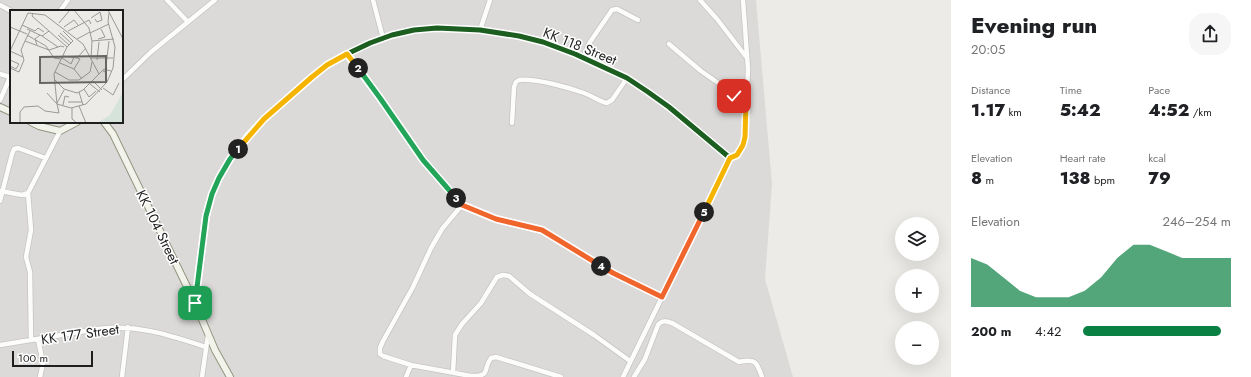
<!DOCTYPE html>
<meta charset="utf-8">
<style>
:root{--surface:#fff;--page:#f6f6f6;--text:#202124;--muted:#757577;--accent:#0b8043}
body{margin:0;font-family:Jost,sans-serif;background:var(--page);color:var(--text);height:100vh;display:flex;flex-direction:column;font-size:15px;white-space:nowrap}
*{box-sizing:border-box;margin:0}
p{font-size:13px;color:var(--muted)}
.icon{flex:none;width:22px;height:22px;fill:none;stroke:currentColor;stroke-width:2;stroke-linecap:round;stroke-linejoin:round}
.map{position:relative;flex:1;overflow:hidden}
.panel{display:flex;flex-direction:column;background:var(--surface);width:300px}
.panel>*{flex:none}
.fabs{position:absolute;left:895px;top:217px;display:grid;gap:8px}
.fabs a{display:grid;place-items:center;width:44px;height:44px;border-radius:50%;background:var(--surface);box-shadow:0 4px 16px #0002;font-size:20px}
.scale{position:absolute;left:12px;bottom:10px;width:81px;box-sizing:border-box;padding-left:4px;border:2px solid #1e1e1e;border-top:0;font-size:11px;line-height:14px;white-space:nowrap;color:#1e1e1e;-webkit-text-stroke:3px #fff;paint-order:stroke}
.pin{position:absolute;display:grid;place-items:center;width:34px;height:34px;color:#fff;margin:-17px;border-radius:8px;box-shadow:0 2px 6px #0006}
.km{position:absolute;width:20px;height:20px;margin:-10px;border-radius:50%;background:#222;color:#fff;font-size:11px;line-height:20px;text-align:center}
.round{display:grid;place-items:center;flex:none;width:42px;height:42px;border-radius:16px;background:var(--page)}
.summary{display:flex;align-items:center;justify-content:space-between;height:68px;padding:0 20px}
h1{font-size:22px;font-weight:800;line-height:30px}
.figures{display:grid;grid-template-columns:repeat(3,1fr);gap:6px;height:68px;padding:4px 20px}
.figures div{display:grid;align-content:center}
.figures b{font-size:17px;font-weight:800}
.figures small{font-size:11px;font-weight:400}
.figures p{font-size:11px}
.chart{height:112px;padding:8px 20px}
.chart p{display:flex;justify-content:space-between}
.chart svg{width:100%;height:72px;margin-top:4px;fill:var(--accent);opacity:.7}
ul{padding:0 20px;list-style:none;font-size:13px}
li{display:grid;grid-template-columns:64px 48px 1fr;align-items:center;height:30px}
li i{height:10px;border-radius:5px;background:var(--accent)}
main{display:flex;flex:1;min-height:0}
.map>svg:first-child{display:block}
.residential{fill:#dcdad8;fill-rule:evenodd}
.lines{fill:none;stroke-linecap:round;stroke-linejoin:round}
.street-casing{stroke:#c5c4c3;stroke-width:6}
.secondary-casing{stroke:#939580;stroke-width:8}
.street{stroke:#fcfcfb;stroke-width:4.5}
.secondary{stroke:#f2f3ea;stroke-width:6}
.cycleway-casing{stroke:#fff;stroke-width:8}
.cycleway{stroke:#1b5e20;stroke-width:5}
.split-1-casing{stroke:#fff;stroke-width:8}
.split-2-casing{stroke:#fff;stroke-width:8}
.split-3-casing{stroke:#fff;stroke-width:8}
.split-4-casing{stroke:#fff;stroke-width:8}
.split-5-casing{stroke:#fff;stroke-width:8}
.split-6-casing{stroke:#fff;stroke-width:8}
.split-1{stroke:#22a559;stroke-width:5}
.split-2{stroke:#f5b400;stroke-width:5}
.split-3{stroke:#22a559;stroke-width:5}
.split-4{stroke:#f0652b;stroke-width:5}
.split-5{stroke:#f0652b;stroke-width:5}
.split-6{stroke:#f5b400;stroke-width:5}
.labels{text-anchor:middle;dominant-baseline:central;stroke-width:3;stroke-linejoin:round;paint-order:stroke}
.street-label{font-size:14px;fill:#1e1e1e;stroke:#fff}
.inset-road{fill:none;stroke:#9a9997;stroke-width:1}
.view{fill:#666664;fill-opacity:0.15;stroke:#666664;stroke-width:2}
.inset-edge{fill:none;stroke:#1e1e1e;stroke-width:2}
</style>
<main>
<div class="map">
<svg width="951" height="377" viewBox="0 0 951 377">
<rect width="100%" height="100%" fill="#edebe7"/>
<path class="residential" d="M0,0H756L772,184L765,279L793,377H0ZM11,11H122V122H11Z"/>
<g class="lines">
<g class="street-casing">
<path id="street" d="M167,0L188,22
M373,0L383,38
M700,0L717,19L747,58
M0,5L11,11
M60,11L68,0
M480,30L490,0
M669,44L701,71L747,103
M347,54L380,98L423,160L462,205L496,219L542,230L613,273L662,297
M583,58L590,42L612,10L617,9L638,20
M0,74L10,77
M122,80L151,52L215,0
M0,100L11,75
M512,123L514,87L516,82L519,80C535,78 567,87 584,93C592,96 599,101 607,103L612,100L627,78
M0,191L22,195L28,193L60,131
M28,193L31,230L26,257L30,272L31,340
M0,201L12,154L14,149L18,148L45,158
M462,205L442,229L431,248L413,287L383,341L380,348V354L383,356L411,365L471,376C492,376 482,370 491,358L496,357L561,377
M195,303L206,216L212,194L219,178L230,159L249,135L264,119L312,77L327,65L347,54L370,43L392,35L414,30L437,28L480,30L519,36L543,42L575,54L627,78L648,92L669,107L730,158
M38,339L43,363L40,377
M0,345L98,329C138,324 169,335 206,347
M453,373L455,335L462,324L481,303L497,277L503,275L509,276L530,294L594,335L630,361
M122,377L128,327
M202,377L208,335
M406,377L411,365
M623,377L730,158L737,155L743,145L745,137L748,69L743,0
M634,377L645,359L658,325C662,320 666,321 672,323L739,362C755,358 757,362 762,377"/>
</g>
<g class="secondary-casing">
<path id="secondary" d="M0,107L11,112
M31,122L39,126L60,131L77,122
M104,122L113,134L195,303L215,350L230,377"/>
</g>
<use href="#street" class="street"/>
<use href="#secondary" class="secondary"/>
<g class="cycleway-casing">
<path id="cycleway" d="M347,54L380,98L423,160L462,205L496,219L542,230L613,273L662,297
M195,303L206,216L212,194L219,178L230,159L249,135L264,119L312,77L327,65L347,54L370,43L392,35L414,30L437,28L480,30L519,36L543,42L575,54L627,78L648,92L669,107L730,158"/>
</g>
<use href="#cycleway" class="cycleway"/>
</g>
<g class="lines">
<g class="split-1-casing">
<path id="split-1" d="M195,303L206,216L212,194L219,178L230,159L238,149"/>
</g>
<g class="split-2-casing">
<path id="split-2" d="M238,149L264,119L312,77L327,65L347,54L358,68"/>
</g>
<g class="split-3-casing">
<path id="split-3" d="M358,68L380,98L423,160L456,198"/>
</g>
<g class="split-4-casing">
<path id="split-4" d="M456,198L462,205L496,219L542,230L601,266"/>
</g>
<g class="split-5-casing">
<path id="split-5" d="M601,266L613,273L662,297L704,212"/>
</g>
<g class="split-6-casing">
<path id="split-6" d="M704,212L730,158L737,155L743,145L745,137L746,103L734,96"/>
</g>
<use href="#split-1" class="split-1"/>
<use href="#split-2" class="split-2"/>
<use href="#split-3" class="split-3"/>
<use href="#split-4" class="split-4"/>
<use href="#split-5" class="split-5"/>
<use href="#split-6" class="split-6"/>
</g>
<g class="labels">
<g class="street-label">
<text transform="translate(580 46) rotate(22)">KK 118 Street</text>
<text transform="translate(158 227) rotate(64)">KK 104 Street</text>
<text transform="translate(80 334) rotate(-8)">KK 177 Street</text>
</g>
</g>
<g transform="translate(10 10)">
<rect width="113" height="113" fill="#edebe7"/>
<path d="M113,82V110L110,113H87L100,105Z" fill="#d6e3db"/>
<path class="inset-road" d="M64,0L79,18L82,31L81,49M98,0L113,29M23,3L22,6L57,37L44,64L47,94M81,8L90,2L92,10L87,12L85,9M49,13L60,0M12,15L25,21L28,18L34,22M0,17L17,24M54,17L64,10L68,15M17,19L32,26L39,21M20,21L15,31L39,40L51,36L54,37M53,21L63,31L57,37M58,21L79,10L81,14M50,23L61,33M80,23L99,14M17,25L36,36L44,48L51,49M48,25L59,35M32,26L48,37M67,29L80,22M88,29L95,27L91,19M82,31L104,29M99,31L97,48H103M27,35L25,29L30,25M0,41L18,3L35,5L73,34L89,64M0,41L13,47M53,46L67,48L76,38M52,48L61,54L64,47M82,48H97L95,62L93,61M0,50L9,54L6,59L0,56M87,50L89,32M50,53L64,59L72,69M0,58L9,62L14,50L11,40L15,31M64,59L70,49L67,48M45,62L59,70H69L80,62L82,52M45,70L54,79L67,83L73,80L94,59L101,61M83,71L92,80M80,74L90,82M93,78L103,85L109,73M74,79L79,87L86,81M69,82L73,95M58,92H72M47,93L54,80M47,94L61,98L76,94L97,72L103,58L105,37L98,12L99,3M53,95L55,86L59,87M69,96L76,113M62,98V109L67,113M10,113V102L14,97L28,96L35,101L49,103L47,94L37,83"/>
<path class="view" d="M96,46V72L30,73V47Z"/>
<rect width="113" height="113" class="inset-edge"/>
</g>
</svg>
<div class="fabs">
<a><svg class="icon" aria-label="layers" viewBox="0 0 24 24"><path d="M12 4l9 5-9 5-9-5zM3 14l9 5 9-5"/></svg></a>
<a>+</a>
<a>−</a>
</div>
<div class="scale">100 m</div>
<div class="pin" style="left:195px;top:303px;background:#1e9e55"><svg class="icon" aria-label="arrive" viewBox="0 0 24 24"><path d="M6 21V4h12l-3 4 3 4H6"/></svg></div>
<div class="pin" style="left:734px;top:96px;background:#d93025"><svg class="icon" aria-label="check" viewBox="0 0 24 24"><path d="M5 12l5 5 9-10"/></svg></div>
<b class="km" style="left:238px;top:149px">1</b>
<b class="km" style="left:358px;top:68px">2</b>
<b class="km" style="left:456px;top:198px">3</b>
<b class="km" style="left:601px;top:266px">4</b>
<b class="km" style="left:704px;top:212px">5</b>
</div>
<section class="panel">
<div class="summary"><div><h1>Evening run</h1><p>20:05</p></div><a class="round"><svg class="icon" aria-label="share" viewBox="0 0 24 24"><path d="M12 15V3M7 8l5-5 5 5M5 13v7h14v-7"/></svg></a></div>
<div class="figures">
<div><p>Distance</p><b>1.17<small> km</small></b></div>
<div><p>Time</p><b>5:42</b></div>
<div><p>Pace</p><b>4:52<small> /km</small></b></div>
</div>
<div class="figures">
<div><p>Elevation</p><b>8<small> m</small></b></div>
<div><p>Heart rate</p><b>138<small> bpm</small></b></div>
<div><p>kcal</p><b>79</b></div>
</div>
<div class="chart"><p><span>Elevation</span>246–254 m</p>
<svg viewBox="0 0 160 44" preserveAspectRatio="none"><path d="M0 44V14L10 18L20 26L30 34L40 38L50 38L60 38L70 34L80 26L90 14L100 6L110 6L120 10L130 14L140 14L150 14L160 14V44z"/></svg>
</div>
<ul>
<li><b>200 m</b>4:42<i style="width:93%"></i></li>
</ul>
</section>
</main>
